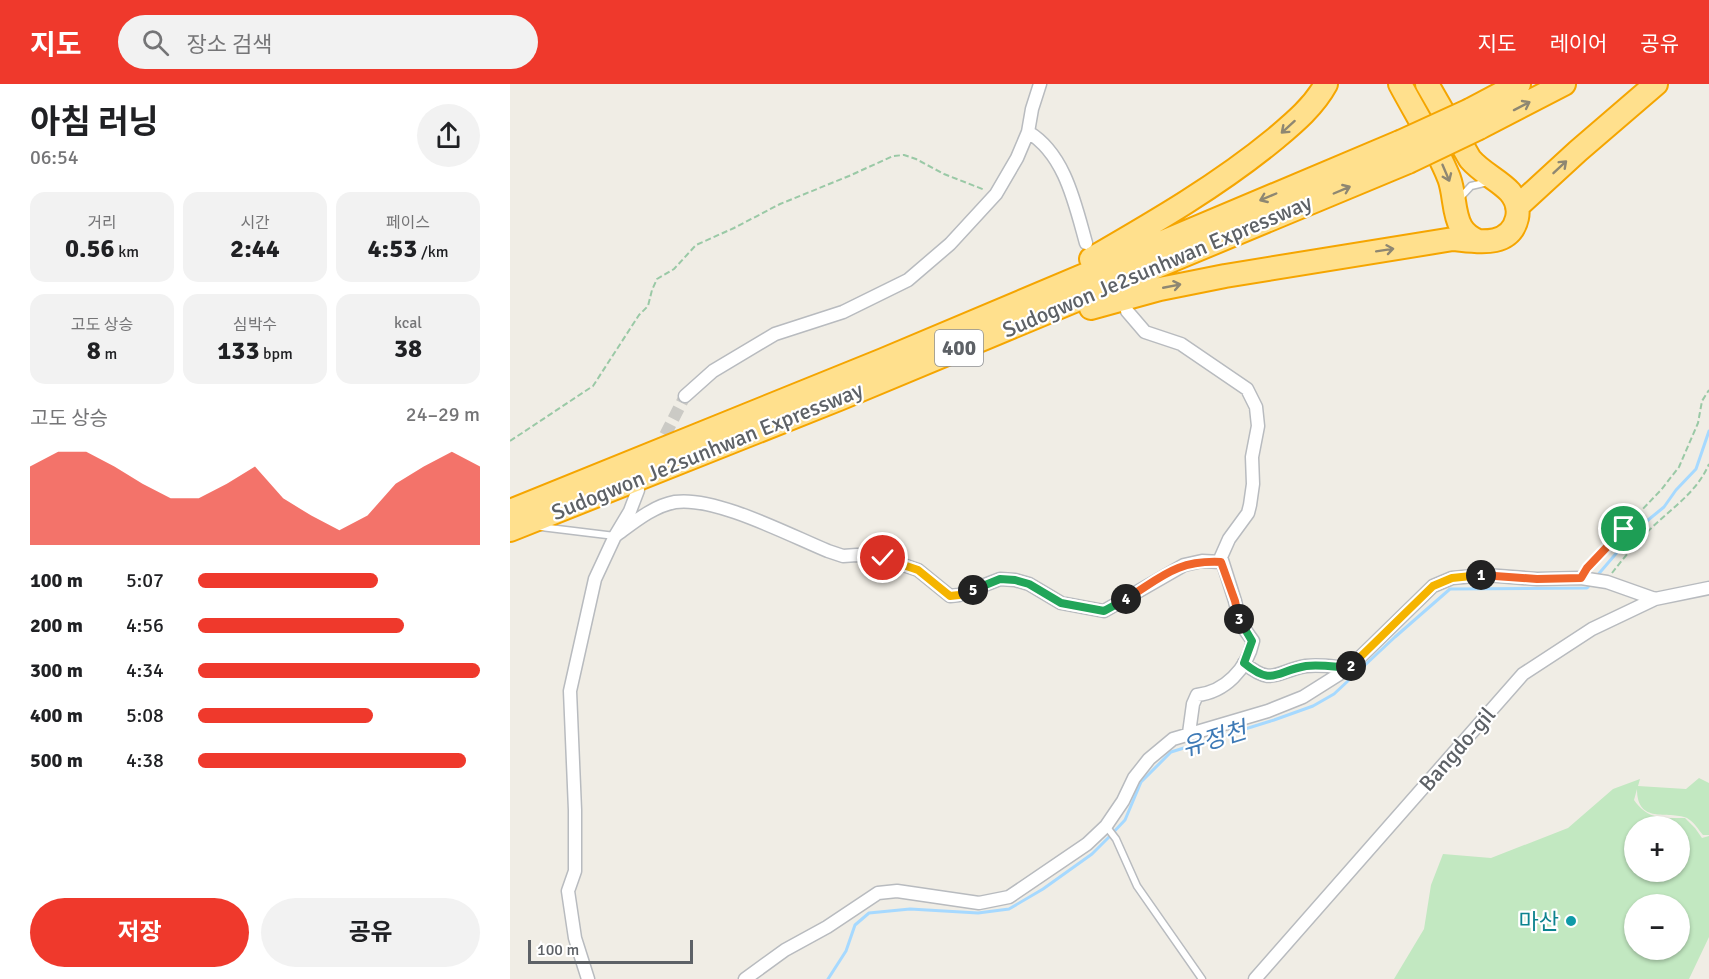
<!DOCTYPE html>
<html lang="ko">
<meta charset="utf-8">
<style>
:root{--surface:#fff;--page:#f2f2f2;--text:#202124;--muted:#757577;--accent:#ef392c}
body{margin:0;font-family:Signika,"Noto Sans KR",sans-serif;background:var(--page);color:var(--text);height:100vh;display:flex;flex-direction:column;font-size:22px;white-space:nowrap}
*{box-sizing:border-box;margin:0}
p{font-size:20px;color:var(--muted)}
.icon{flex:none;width:33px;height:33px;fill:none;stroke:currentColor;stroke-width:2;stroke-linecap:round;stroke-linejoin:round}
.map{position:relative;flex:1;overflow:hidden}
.side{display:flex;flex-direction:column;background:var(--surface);width:510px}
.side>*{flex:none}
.controls{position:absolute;left:1114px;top:732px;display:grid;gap:12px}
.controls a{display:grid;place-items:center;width:66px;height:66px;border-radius:50%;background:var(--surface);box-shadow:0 2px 4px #0004;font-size:30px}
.scale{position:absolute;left:18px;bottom:15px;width:165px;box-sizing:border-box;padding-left:6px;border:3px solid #5d6166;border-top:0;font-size:16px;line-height:21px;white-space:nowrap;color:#5d6166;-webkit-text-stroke:4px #fff;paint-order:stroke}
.pin{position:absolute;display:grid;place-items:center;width:51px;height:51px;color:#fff;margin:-26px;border:3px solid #fff;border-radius:50%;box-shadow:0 2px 6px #0007}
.km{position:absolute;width:30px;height:30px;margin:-15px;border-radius:50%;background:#222;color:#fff;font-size:16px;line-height:30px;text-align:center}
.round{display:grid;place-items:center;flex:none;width:63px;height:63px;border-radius:32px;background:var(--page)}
.summary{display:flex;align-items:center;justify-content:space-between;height:102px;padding:0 30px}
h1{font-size:33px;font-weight:700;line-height:45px}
.figures{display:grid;grid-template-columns:repeat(3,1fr);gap:9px;height:102px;padding:6px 30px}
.figures div{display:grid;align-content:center;border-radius:15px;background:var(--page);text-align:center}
.figures b{font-size:26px;font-weight:700}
.figures small{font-size:16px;font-weight:400}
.figures p{font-size:16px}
.chart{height:168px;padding:12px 30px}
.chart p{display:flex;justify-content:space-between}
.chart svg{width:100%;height:108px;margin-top:6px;fill:var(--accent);opacity:.7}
.action{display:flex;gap:12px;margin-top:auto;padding:12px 30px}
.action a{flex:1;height:69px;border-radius:36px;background:var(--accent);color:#fff;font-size:24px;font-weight:700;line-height:69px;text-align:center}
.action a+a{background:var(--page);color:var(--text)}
ul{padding:0 30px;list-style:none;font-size:20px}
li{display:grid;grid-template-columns:96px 72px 1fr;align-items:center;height:45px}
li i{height:15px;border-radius:8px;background:var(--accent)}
header{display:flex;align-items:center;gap:36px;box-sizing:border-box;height:84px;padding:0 30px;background:var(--accent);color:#fff}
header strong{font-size:28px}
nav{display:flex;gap:33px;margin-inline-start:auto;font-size:21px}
.search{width:420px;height:54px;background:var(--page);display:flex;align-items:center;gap:15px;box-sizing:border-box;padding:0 21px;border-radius:33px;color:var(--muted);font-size:22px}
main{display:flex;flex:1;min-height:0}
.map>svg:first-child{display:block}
.green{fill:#c2e8c1;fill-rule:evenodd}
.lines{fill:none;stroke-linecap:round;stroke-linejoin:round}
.stream{stroke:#a6d9ff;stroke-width:3}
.street-tunnel{stroke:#cbcac5;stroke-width:12;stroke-dasharray:12 6;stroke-linecap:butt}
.lane-casing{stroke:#b8bbbf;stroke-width:9}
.street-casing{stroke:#b8bbbf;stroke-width:15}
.highway-casing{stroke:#f5a500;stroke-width:26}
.path{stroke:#9ac9a6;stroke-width:2;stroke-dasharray:6 3;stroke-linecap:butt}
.lane{stroke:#fff;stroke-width:6}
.street{stroke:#fff;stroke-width:12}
.highway{stroke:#ffe08d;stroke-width:22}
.highway-bridge-casing{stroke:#f5a500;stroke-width:26;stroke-linecap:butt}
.highway-bridge{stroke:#ffe08d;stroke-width:22}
.oneway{stroke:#8e8772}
.split-1-casing{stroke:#fff;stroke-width:12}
.split-2-casing{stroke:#fff;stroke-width:12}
.split-3-casing{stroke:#fff;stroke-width:12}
.split-4-casing{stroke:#fff;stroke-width:12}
.split-5-casing{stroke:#fff;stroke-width:12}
.split-6-casing{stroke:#fff;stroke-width:12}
.split-1{stroke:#f0652b;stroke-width:8}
.split-2{stroke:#f5b400;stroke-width:8}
.split-3{stroke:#22a559;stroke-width:8}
.split-4{stroke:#f0652b;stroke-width:8}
.split-5{stroke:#22a559;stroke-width:8}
.split-6{stroke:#f5b400;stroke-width:8}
.culture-dot{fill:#0f9aa8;stroke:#fff;stroke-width:2}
.labels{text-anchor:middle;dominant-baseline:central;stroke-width:4.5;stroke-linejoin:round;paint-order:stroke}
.shield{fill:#fff;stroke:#8e9094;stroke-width:1.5}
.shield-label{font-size:21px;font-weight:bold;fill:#5d6166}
.street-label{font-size:22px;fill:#5d6166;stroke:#fff}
.culture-label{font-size:22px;fill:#0d838f;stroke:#fff;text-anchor:end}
.water-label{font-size:24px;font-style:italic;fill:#3e7ab6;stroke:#fff}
</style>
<header>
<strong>지도</strong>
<div class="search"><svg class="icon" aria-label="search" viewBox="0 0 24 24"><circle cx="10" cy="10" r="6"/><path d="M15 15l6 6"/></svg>장소 검색</div>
<nav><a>지도</a><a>레이어</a><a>공유</a></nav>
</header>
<main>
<section class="side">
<div class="summary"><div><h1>아침 러닝</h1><p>06:54</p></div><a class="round"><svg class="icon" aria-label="share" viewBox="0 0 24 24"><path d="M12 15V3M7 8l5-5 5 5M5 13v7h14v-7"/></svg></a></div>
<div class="figures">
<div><p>거리</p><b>0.56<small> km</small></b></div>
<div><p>시간</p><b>2:44</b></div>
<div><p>페이스</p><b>4:53<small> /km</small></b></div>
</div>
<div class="figures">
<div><p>고도 상승</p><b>8<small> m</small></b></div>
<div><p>심박수</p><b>133<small> bpm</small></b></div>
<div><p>kcal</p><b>38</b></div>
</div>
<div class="chart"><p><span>고도 상승</span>24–29 m</p>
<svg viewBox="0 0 160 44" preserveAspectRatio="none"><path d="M0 44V12L10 6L20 6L30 12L40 19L50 25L60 25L70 19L80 12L90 25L100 32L110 38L120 32L130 19L140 12L150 6L160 12V44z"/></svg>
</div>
<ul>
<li><b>100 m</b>5:07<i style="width:64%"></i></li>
<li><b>200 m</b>4:56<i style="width:73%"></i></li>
<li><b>300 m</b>4:34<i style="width:100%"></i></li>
<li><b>400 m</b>5:08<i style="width:62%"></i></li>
<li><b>500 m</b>4:38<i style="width:95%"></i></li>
</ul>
<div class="action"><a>저장</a><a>공유</a></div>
</section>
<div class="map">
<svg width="1199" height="895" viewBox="0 0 1199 895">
<rect width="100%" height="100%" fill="#f0ede5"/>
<path class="green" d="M1189,694L1199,699V751H1193C1188,745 1184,738 1177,734C1158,726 1127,741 1127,705L1124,716C1138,736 1152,734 1175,734L1185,744L1192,754L1199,752V853L1179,895H884L914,845L921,801L933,770L981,774L1058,744L1103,705L1130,695L1128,702L1176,705ZM1125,742H1170V788H1125ZM1170,820V866H1125V820Z"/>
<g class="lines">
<path class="stream" d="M1086,493L1127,445L1154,423L1166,406L1186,385L1199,347
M318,895L336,867L345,841L359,829L400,825L468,829L499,825L533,805L582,770L598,754L615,736L631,698L661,668L764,636L803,622L824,610L885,553L940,505L1077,504L1082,499"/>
<path class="street-tunnel" d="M147,367L175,312"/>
<g class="lane-casing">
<path id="lane" d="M949,115L961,102L978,98
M31,443L105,452
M596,742L606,755L627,802L692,895"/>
</g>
<g class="street-casing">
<path id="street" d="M518,48C555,70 565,120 576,159
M617,227L635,248L671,260L737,305L746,323L748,342L742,373L743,400L740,421L738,429L719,455L711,473L725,517L730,539L743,557C737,585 715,608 687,611L683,620L679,649
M175,312L203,287L265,250L333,228L398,196L440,160L486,110L507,74L518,48L522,25L530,0
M105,452C123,439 143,422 165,418C205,412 279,451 318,467L333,472L347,471L373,474L408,486L440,512L449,511L490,495L505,496L519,500L551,519L594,527L674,481L692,477L711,478
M734,579C763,603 766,587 796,582C810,580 825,583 839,584
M78,895L65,854L58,807L65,787V726L60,607L85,495L105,452L120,427L128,406
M235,895L275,866L317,843L368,809L387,807L469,819L499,813L577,760L596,742L613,717L624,694L639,675L663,655L758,627L793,613L839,584L923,502L942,494L976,491L1027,495L1071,494L1097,498L1145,515
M745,895L1013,590L1082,545L1145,515L1199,504"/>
</g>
<g class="highway-casing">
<path id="highway" d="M890,0C906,30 926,62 939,94C945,110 943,129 951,143C955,150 961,154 968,157
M960,26L1009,0
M969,44L1054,0
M1007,123L1068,67L1146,0
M581,175C645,138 709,101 766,54C785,38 804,22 816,0
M581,224L650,205L715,192L943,155C965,157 1000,165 1007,134C1009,125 1006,115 1000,108C989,96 972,89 960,75L917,0
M0,427L373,276L890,58
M0,446L329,315L898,78"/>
</g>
<path class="path" d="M0,357L83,302L129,231L138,222L142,206L147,195L164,185L186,161L224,144L270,120L339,92L383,72L394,71L406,75L434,90L475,106
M1077,483L1151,406L1169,383L1188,339L1192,317L1199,306
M1102,489C1116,471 1132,452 1150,436C1169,419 1188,405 1199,380"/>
<use href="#lane" class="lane"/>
<use href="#street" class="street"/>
<use href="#highway" class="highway"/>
<g class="highway-bridge-casing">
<path id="highway-bridge" d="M890,58L960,26
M898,78L969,44"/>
</g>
<use href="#highway-bridge" class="highway-bridge"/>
</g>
<defs><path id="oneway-shaft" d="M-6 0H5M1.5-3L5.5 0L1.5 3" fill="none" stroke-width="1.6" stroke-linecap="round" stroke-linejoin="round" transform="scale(1.5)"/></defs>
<g class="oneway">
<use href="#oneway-shaft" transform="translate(1012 22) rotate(-27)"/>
<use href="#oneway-shaft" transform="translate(778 43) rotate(138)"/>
<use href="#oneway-shaft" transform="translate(1050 83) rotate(-43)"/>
<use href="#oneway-shaft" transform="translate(936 89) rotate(67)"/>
<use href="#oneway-shaft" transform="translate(832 106) rotate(-23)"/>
<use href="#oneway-shaft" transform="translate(758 113) rotate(157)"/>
<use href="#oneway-shaft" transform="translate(875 166) rotate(-9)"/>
<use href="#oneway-shaft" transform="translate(662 202) rotate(-11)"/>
</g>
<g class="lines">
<g class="split-1-casing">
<path id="split-1" d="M971,491L1027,495L1071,494L1077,484L1114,445"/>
</g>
<g class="split-2-casing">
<path id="split-2" d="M841,582L923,502L942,494L971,491"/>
</g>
<g class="split-3-casing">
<path id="split-3" d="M729,535L742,557L734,579C763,603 766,587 796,582C810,580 825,583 839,584L841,582"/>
</g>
<g class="split-4-casing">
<path id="split-4" d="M616,515C652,493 666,476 711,478L725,517L729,535"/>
</g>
<g class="split-5-casing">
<path id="split-5" d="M463,506L490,495L505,496L519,500L551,519L594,527L616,515"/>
</g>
<g class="split-6-casing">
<path id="split-6" d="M373,474L408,486L440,512L449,511L463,506"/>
</g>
<use href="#split-1" class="split-1"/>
<use href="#split-2" class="split-2"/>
<use href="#split-3" class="split-3"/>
<use href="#split-4" class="split-4"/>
<use href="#split-5" class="split-5"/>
<use href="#split-6" class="split-6"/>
</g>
<circle class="culture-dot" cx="1061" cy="837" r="6"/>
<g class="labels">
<rect class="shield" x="425" y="246" width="48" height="36" rx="4.5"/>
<g class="shield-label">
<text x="449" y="264">400</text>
</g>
<g class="street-label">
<text transform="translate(647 182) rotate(-23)">Sudogwon Je2sunhwan Expressway</text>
<text transform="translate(197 367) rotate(-22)">Sudogwon Je2sunhwan Expressway</text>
<text transform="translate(947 665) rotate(-49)">Bangdo-gil</text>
</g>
<g class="culture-label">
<text x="1049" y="837">마산</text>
</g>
<g class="water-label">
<text transform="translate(704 655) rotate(-17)">유정천</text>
</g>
</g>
</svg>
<div class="controls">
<a>+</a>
<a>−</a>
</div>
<div class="scale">100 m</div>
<div class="pin" style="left:1114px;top:445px;background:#1e9e55"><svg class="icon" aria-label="arrive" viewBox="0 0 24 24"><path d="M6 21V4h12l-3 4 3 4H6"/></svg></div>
<div class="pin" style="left:373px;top:474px;background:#d93025"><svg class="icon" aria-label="check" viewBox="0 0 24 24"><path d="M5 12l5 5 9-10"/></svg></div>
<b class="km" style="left:971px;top:491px">1</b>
<b class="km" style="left:841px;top:582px">2</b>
<b class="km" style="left:729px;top:535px">3</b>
<b class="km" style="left:616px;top:515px">4</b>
<b class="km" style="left:463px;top:506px">5</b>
</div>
</main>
